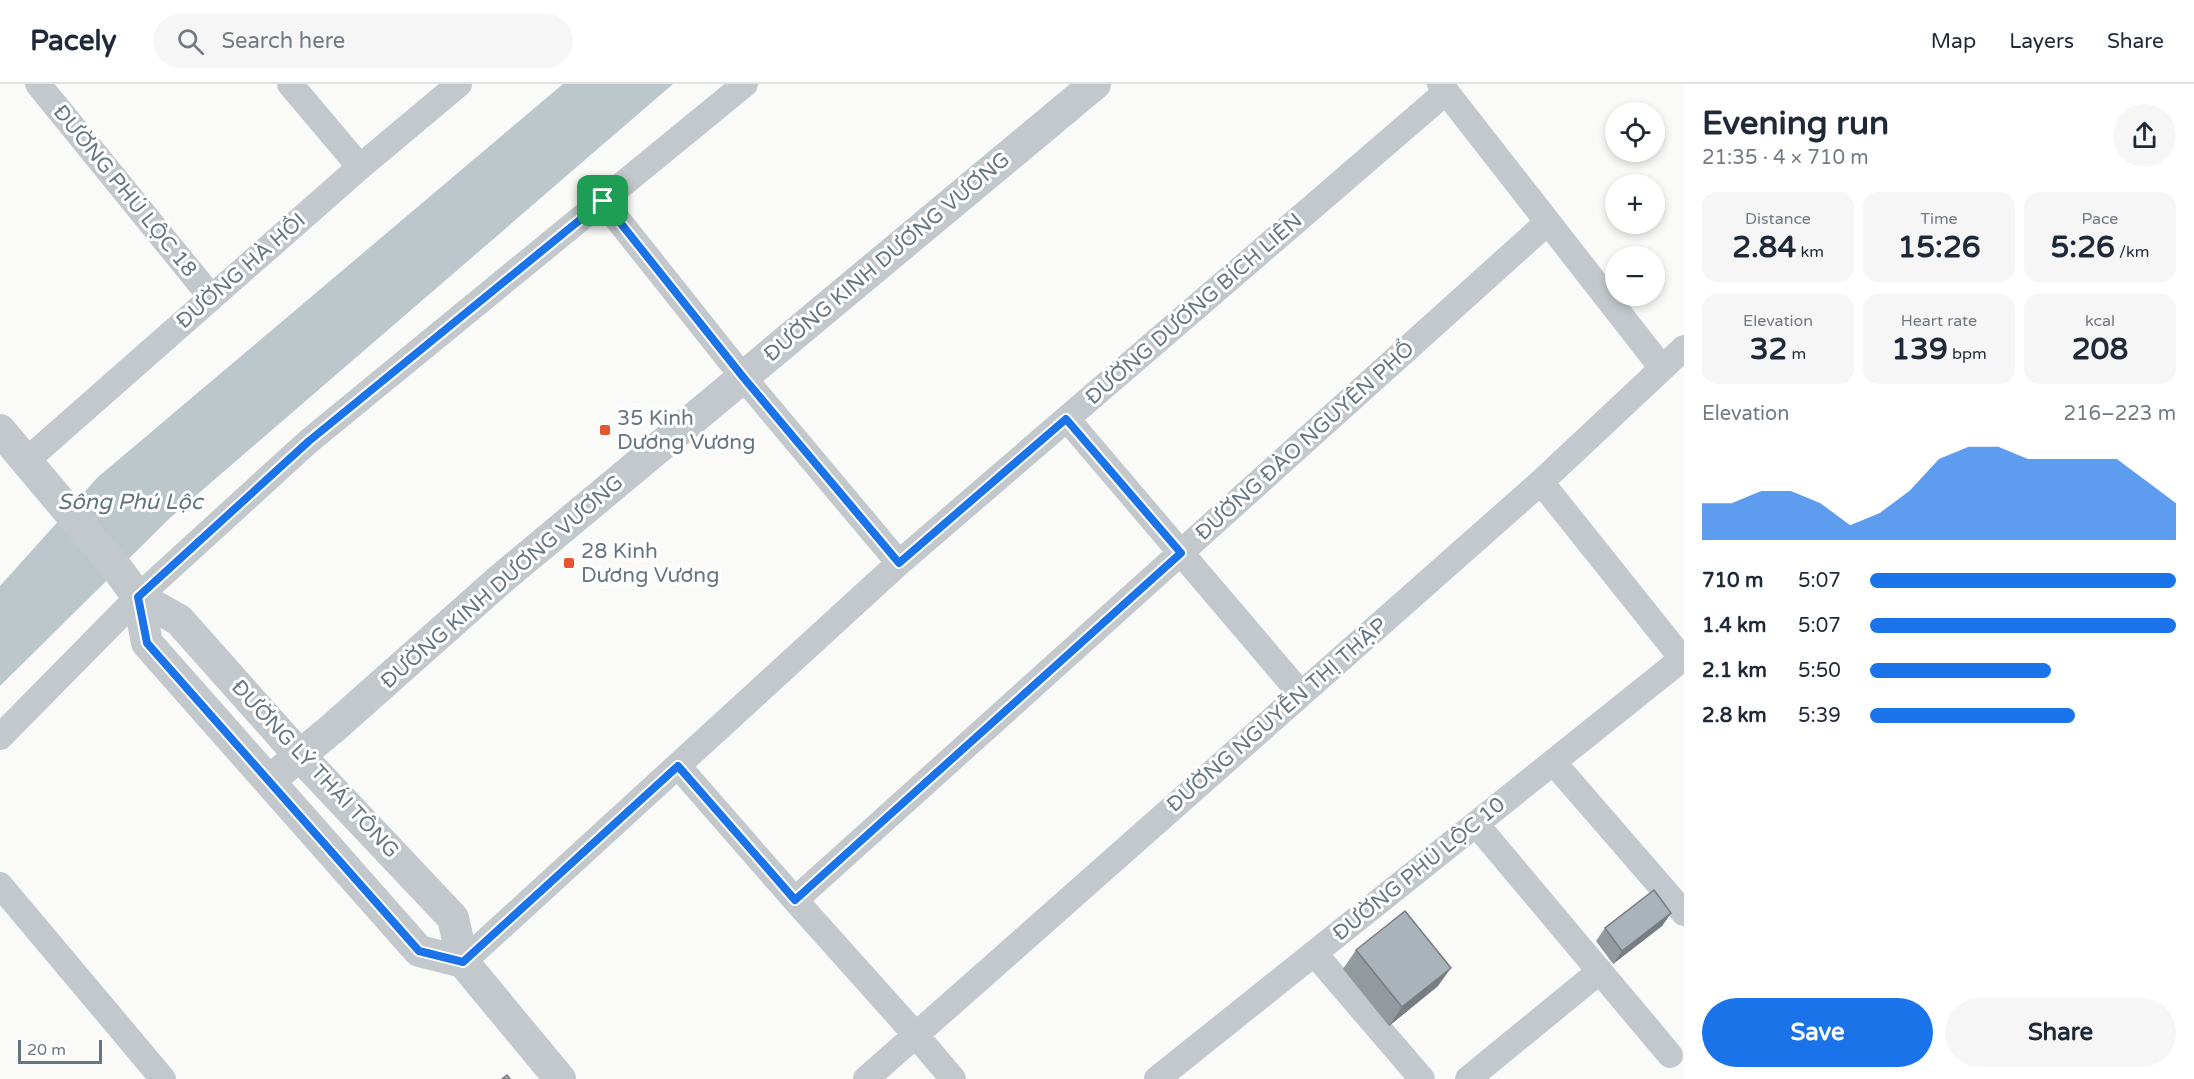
<!DOCTYPE html>
<meta charset="utf-8">
<style>
:root{--surface:#fff;--page:#f6f6f7;--text:#1f2937;--muted:#747a83;--line:#e0e1e3;--accent:#1a73e8}
body{margin:0;font-family:"Varela Round",sans-serif;background:var(--page);color:var(--text);height:100vh;display:flex;flex-direction:column;font-size:22px;white-space:nowrap}
*{box-sizing:border-box;margin:0}
p{font-size:20px;color:var(--muted)}
.icon{flex:none;width:33px;height:33px;fill:none;stroke:currentColor;stroke-width:2;stroke-linecap:round;stroke-linejoin:round}
.map{position:relative;flex:1;overflow:hidden}
.side{display:flex;flex-direction:column;background:var(--surface);width:510px}
.side>*{flex:none}
.controls{position:absolute;left:1605px;top:18px;display:grid;gap:12px}
.controls a{display:grid;place-items:center;width:60px;height:60px;border-radius:50%;background:var(--surface);box-shadow:0 3px 9px #0003;font-size:30px}
.scale{position:absolute;left:18px;bottom:15px;width:84px;box-sizing:border-box;padding-left:6px;border:3px solid #657683;border-top:0;font-size:16px;line-height:21px;white-space:nowrap;color:#657683;-webkit-text-stroke:4px #fff;paint-order:stroke}
.pin{position:absolute;display:grid;place-items:center;width:51px;height:51px;color:#fff;margin:-26px;border-radius:12px;box-shadow:0 3px 9px #0006}
.round{display:grid;place-items:center;flex:none;width:63px;height:63px;border-radius:32px;background:var(--page)}
.head{display:flex;align-items:center;justify-content:space-between;height:102px;padding:0 18px}
h1{font-size:33px;font-weight:700;line-height:45px}
.figures{display:grid;grid-template-columns:repeat(3,1fr);gap:9px;height:102px;padding:6px 18px}
.figures div{display:grid;align-content:center;border-radius:15px;background:var(--page);text-align:center}
.figures b{font-size:30px;font-weight:700}
.figures small{font-size:16px;font-weight:400}
.figures p{font-size:16px}
.chart{height:168px;padding:12px 18px}
.chart p{display:flex;justify-content:space-between}
.chart svg{width:100%;height:108px;margin-top:6px;fill:var(--accent);opacity:.7}
.button{display:flex;gap:12px;margin-top:auto;padding:12px 18px}
.button a{flex:1;height:69px;border-radius:36px;background:var(--accent);color:#fff;font-size:24px;font-weight:700;line-height:69px;text-align:center}
.button a+a{background:var(--page);color:var(--text)}
ul{padding:0 18px;list-style:none;font-size:20px}
li{display:grid;grid-template-columns:96px 72px 1fr;align-items:center;height:45px}
li i{height:15px;border-radius:8px;background:var(--accent)}
header{display:flex;align-items:center;gap:36px;box-sizing:border-box;height:84px;padding:0 30px;background:var(--surface);border-bottom:2px solid var(--line)}
header strong{font-size:28px}
nav{display:flex;gap:33px;margin-inline-start:auto;font-size:21px}
.search{width:420px;height:54px;background:var(--page);display:flex;align-items:center;gap:15px;box-sizing:border-box;padding:0 21px;border-radius:33px;color:var(--muted);font-size:22px}
main{display:flex;flex:1;min-height:0}
.map>svg:first-child{display:block}
.water{fill:#bbc7cb}
.lines{fill:none;stroke-linecap:round;stroke-linejoin:round}
.minor{stroke:#c3c8cc;stroke-width:26}
.tertiary{stroke:#c3c8cc;stroke-width:32}
.wall{fill:#929a9f}
.shaded-wall{fill:#777d82}
.building{fill:#aab3b9;stroke:#777d82;stroke-width:1.5}
.route-casing{stroke:#fff;stroke-width:12}
.route{stroke:#1a73e8;stroke-width:8}
.poi-dot{fill:#e4572e;stroke:#fff;stroke-width:2}
.labels{text-anchor:middle;dominant-baseline:central;stroke-width:6;stroke-linejoin:round;paint-order:stroke}
.street-label{font-size:21px;fill:#657683;stroke:#fff}
.poi-label{font-size:21px;fill:#657683;stroke:#fff;text-anchor:start}
.water-label{font-size:22px;font-style:italic;fill:#60757c;stroke:#fff}
</style>
<header>
<strong>Pacely</strong>
<div class="search"><svg class="icon" aria-label="search" viewBox="0 0 24 24"><circle cx="10" cy="10" r="6"/><path d="M15 15l6 6"/></svg>Search here</div>
<nav><a>Map</a><a>Layers</a><a>Share</a></nav>
</header>
<main>
<div class="map">
<svg width="1684" height="995" viewBox="0 0 1684 995">
<rect width="100%" height="100%" fill="#fafaf8"/>
<path class="water" d="M563,0H673L170,434L0,602V502L98,393Z"/>
<g class="lines">
<path class="minor" d="M38,0L211,213
M290,0L360,83
M1440,0L1662,284
M603,117L743,293L899,479
M1067,335L1301,610
M26,377L360,83L459,0
M1541,398L1684,577
M0,653L138,513L309,357L745,0
M1553,678L1684,829
M678,682L795,816L915,950L953,995
M1476,740L1670,971
M0,801L163,995
M795,816L1548,138
M1314,869L1422,995
M463,878L899,479L1446,8
M866,995L1541,398L1684,264
M1157,995L1682,575
M1468,995L1600,887"/>
<path class="tertiary" d="M0,346L118,486L138,513L179,536L300,672L453,834L463,878L560,995
M138,513L147,559L419,867L463,878
M269,697L333,644L502,494L1095,0"/>
</g>
<path class="wall" d="M1671,829L1662,842L1613,880L1596,857L1605,844Z
M1356,866L1438,902L1389,942L1343,885Z"/>
<path class="shaded-wall" d="M1671,829L1662,842L1613,880L1622,867Z
M1451,884L1438,902L1389,942L1402,923Z"/>
<path class="building" d="M1654,806L1671,829L1622,867L1605,844Z
M1405,827L1451,884L1402,923L1356,866Z
M507,991L510,995H502Z"/>
<g class="lines">
<g class="route-casing">
<path id="route" d="M603,117L743,293L899,479L1066,335L1181,469L795,816L678,682L463,878L419,867L147,559L138,513L309,357Z"/>
</g>
<use href="#route" class="route"/>
</g>
<g class="poi-dot">
<rect x="599" y="340" width="12" height="12" rx="3"/>
<rect x="563" y="473" width="12" height="12" rx="3"/>
</g>
<g class="labels">
<g class="street-label">
<text transform="translate(125 107) rotate(51)">ĐƯỜNG PHÚ LỘC 18</text>
<text transform="translate(887 173) rotate(-40)">ĐƯỜNG KINH DƯƠNG VƯƠNG</text>
<text transform="translate(241 187) rotate(-41)">ĐƯỜNG HÀ HỒI</text>
<text transform="translate(1194 225) rotate(-41)">ĐƯỜNG DƯƠNG BÍCH LIÊN</text>
<text transform="translate(1305 357) rotate(-42)">ĐƯỜNG ĐÀO NGUYÊN PHỔ</text>
<text transform="translate(502 498) rotate(-41)">ĐƯỜNG KINH DƯƠNG VƯƠNG</text>
<text transform="translate(1277 631) rotate(-41)">ĐƯỜNG NGUYỄN THỊ THẬP</text>
<text transform="translate(315 685) rotate(47)">ĐƯỜNG LÝ THÁI TÔNG</text>
<text transform="translate(1419 785) rotate(-39)">ĐƯỜNG PHÚ LỘC 10</text>
</g>
<g class="poi-label">
<text x="617" y="334">35 Kinh<tspan x="617" dy="24">Dương Vương</tspan></text>
<text x="581" y="467">28 Kinh<tspan x="581" dy="24">Dương Vương</tspan></text>
</g>
<g class="water-label">
<text x="130" y="418">Sông Phú Lộc</text>
</g>
</g>
</svg>
<div class="controls">
<a><svg class="icon" aria-label="locate" viewBox="0 0 24 24"><circle cx="12" cy="12" r="6"/><path d="M12 2v4M12 18v4M2 12h4M18 12h4"/></svg></a>
<a>+</a>
<a>−</a>
</div>
<div class="scale">20 m</div>
<div class="pin" style="left:603px;top:117px;background:#1e9e55"><svg class="icon" aria-label="arrive" viewBox="0 0 24 24"><path d="M6 21V4h12l-3 4 3 4H6"/></svg></div>
</div>
<section class="side">
<div class="head"><div><h1>Evening run</h1><p>21:35 · 4 × 710 m</p></div><a class="round"><svg class="icon" aria-label="share" viewBox="0 0 24 24"><path d="M12 15V3M7 8l5-5 5 5M5 13v7h14v-7"/></svg></a></div>
<div class="figures">
<div><p>Distance</p><b>2.84<small> km</small></b></div>
<div><p>Time</p><b>15:26</b></div>
<div><p>Pace</p><b>5:26<small> /km</small></b></div>
</div>
<div class="figures">
<div><p>Elevation</p><b>32<small> m</small></b></div>
<div><p>Heart rate</p><b>139<small> bpm</small></b></div>
<div><p>kcal</p><b>208</b></div>
</div>
<div class="chart"><p><span>Elevation</span>216–223 m</p>
<svg viewBox="0 0 160 44" preserveAspectRatio="none"><path d="M0 44V29L10 29L20 24L30 24L40 29L50 38L60 33L70 24L80 11L90 6L100 6L110 11L120 11L130 11L140 11L150 20L160 29V44z"/></svg>
</div>
<ul>
<li><b>710 m</b>5:07<i style="width:100%"></i></li>
<li><b>1.4 km</b>5:07<i style="width:100%"></i></li>
<li><b>2.1 km</b>5:50<i style="width:59%"></i></li>
<li><b>2.8 km</b>5:39<i style="width:67%"></i></li>
</ul>
<div class="button"><a>Save</a><a>Share</a></div>
</section>
</main>
